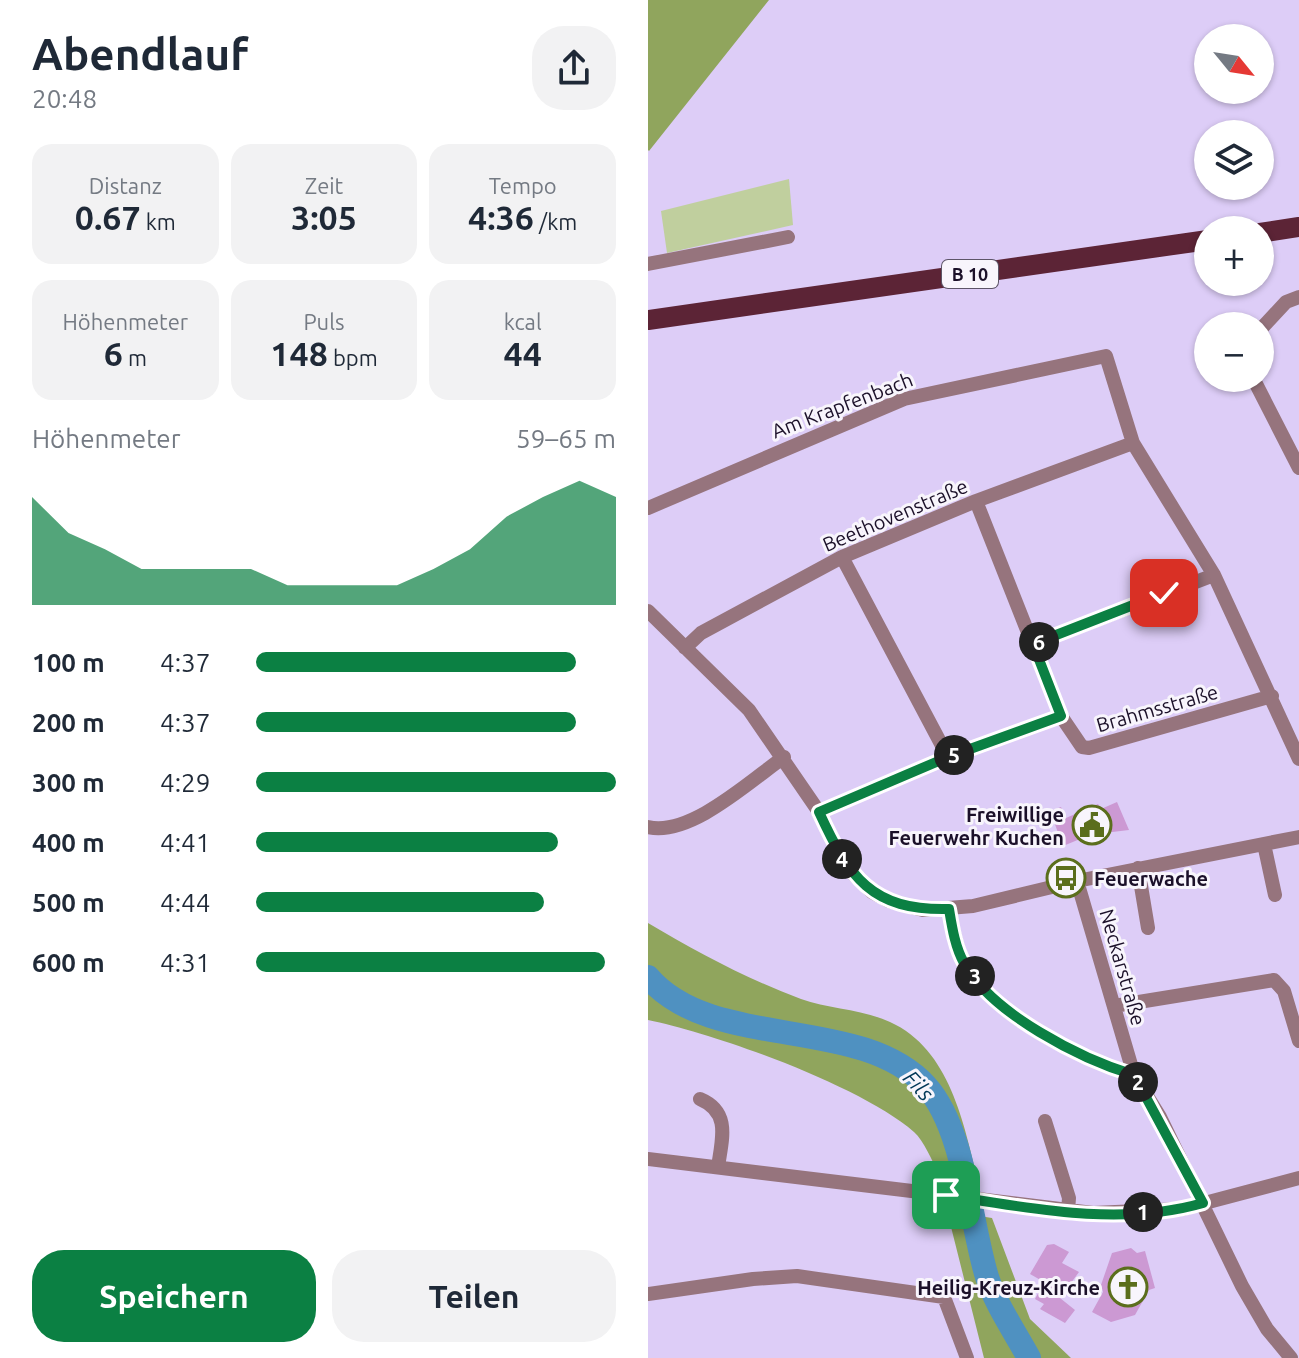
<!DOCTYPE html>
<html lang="de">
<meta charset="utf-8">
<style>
:root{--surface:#fff;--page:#f2f2f3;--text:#1f2937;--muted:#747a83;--accent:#0b8043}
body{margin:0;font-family:Ubuntu,sans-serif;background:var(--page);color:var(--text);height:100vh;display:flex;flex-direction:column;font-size:30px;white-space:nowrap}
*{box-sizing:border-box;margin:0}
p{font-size:26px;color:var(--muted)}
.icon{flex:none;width:44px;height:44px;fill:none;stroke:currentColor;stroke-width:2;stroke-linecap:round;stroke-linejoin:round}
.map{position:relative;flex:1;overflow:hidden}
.side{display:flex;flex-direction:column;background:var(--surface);width:648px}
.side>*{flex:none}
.needle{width:52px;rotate:120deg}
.controls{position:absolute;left:546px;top:24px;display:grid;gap:16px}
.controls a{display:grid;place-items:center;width:80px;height:80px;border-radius:50%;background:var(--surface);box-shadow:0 2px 6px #0004;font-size:40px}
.pin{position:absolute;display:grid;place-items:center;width:68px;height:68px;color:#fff;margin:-34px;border-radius:16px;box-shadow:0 4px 12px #0006}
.km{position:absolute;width:40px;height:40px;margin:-20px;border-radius:50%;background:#222;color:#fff;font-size:22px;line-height:40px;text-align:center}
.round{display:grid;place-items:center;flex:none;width:84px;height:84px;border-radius:32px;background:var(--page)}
.head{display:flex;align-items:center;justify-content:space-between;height:136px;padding:0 32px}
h1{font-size:44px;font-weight:600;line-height:60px}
.metrics{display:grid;grid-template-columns:repeat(3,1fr);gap:12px;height:136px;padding:8px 32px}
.metrics div{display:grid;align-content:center;border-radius:20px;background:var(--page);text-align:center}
.metrics b{font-size:34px;font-weight:600}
.metrics small{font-size:22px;font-weight:400}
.metrics p{font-size:22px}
.chart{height:224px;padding:16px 32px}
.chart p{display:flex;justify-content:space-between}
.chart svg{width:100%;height:144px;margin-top:8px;fill:var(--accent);opacity:.7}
.primary-button{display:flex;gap:16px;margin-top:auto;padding:16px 32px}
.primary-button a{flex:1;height:92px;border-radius:32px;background:var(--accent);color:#fff;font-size:32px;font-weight:600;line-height:92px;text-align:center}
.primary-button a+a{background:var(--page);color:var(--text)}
ul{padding:0 32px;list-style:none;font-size:26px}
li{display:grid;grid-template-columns:128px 96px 1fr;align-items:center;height:60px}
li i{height:20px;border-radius:10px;background:var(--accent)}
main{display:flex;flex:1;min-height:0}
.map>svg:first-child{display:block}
.green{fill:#c0cf9e}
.forest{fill:#90a55d}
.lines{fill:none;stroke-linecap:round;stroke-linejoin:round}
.river{stroke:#4f91c1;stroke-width:24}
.building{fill:#cc99d3}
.minor{stroke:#96747d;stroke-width:14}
.primary{stroke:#5c2436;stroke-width:20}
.route-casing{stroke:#fff;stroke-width:16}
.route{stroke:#0b8043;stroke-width:10}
.labels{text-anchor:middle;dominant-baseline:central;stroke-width:6;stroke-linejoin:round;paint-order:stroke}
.shield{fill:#f8f5fc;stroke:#5d5568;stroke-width:2}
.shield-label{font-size:18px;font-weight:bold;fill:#1b1029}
.street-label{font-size:20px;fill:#1b1029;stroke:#f8f5fc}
.poi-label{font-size:20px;font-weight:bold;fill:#1b1029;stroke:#f8f5fc;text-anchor:end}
.water-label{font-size:22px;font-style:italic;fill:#003757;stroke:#f8f5fc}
</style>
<main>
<section class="side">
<div class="head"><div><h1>Abendlauf</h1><p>20:48</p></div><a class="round"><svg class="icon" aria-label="share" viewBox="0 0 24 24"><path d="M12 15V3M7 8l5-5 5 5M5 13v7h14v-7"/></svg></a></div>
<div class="metrics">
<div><p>Distanz</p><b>0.67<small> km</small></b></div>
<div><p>Zeit</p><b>3:05</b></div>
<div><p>Tempo</p><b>4:36<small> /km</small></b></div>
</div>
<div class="metrics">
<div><p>Höhenmeter</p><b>6<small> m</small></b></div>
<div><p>Puls</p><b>148<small> bpm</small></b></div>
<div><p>kcal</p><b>44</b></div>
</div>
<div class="chart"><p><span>Höhenmeter</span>59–65 m</p>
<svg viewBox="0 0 160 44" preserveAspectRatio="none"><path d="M0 44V11L10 22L20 27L30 33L40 33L50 33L60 33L70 38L80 38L90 38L100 38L110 33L120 27L130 17L140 11L150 6L160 11V44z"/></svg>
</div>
<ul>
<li><b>100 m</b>4:37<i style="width:89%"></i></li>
<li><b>200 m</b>4:37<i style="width:89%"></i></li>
<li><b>300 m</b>4:29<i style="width:100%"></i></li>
<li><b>400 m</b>4:41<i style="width:84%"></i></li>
<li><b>500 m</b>4:44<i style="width:80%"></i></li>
<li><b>600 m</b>4:31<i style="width:97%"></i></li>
</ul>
<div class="primary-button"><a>Speichern</a><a>Teilen</a></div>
</section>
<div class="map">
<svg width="651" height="1358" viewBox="0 0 651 1358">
<rect width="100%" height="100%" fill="#ddcdf7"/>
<path class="green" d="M141,179L145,225L19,253L13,211Z"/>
<path class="forest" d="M0,0H121L1,151L0,150Z
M0,923C49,952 99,979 153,999C181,1009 214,1009 242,1022C302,1049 316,1124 330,1181L291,1174C284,1161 276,1141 266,1132C213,1086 69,1034 0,1020Z
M299,1211L344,1218L382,1319L423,1358H336Z"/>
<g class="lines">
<path class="river" d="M0,977C64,1052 212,1014 278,1086C317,1129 322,1222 339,1277C348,1305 367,1332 381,1358"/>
</g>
<path class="building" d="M469,802L481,830L456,833L454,830L415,846L402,811L413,807L418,818L450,804L453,809Z
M406,1244L421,1252L414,1263L431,1272L412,1298L427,1310L417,1323L392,1309L396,1304L387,1299L396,1282L382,1274L399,1245Z
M483,1248L489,1253L497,1251L507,1288L501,1290L487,1315L463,1322L444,1312L455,1292L453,1285L464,1253Z"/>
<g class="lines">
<path class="minor" d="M0,264L140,237
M612,330L638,302L651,297
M605,378L651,468
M328,501L413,716L434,747L441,748L624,696
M0,508L256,399L458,356L485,443L566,575L651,759
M194,557L300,757
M0,611L101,710L169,809L197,866L224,892L241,901L275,910L325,906L429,881L651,837
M385,644L566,575
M37,648L53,633L194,557L328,501L485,443
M171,812L300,757L413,716
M0,827C42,837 102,781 136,757
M616,844L627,895
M490,868L500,928
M429,881L486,1075L512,1117L594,1286L619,1329L643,1358
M301,909C304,927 308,947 316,963C344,1015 432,1059 486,1075
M466,1006L626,980L636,991L651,1041
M52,1099C83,1112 74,1139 70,1167
M397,1121L421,1198L420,1211
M0,1159L445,1213L534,1209L651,1178
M0,1294L105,1279L149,1276L296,1297L319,1358"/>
<path class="primary" d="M612,233L651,227
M0,320L560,240"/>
</g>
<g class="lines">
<g class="route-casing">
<path id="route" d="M298,1195C380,1208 473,1227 555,1203L486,1075C433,1059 344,1014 316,963C307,947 304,927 301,909C223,911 201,877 171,812L300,757L413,716L385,644L516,593"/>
</g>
<use href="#route" class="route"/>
</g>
<defs>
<g id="civic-ring" transform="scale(2)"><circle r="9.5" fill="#f8f5fc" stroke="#5b6e1c" stroke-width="1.5"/><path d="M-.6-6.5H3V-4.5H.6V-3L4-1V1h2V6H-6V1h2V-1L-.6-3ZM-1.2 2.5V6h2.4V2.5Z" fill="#5b6e1c"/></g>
<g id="bus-ring" transform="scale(2)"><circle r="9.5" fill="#f8f5fc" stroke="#5b6e1c" stroke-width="1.5"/><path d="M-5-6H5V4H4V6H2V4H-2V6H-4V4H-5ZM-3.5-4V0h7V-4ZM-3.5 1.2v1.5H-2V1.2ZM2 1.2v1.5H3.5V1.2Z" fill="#5b6e1c"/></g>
<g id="church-ring" transform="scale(2)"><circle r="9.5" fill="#f8f5fc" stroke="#5b6e1c" stroke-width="1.5"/><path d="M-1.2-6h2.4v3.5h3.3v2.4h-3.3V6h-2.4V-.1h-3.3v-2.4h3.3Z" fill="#5b6e1c"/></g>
</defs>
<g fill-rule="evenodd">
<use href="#civic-ring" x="444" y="825"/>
<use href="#bus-ring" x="418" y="878"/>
<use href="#church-ring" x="480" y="1287"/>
</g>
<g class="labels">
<rect class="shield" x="294" y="260" width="56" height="28" rx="6"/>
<g class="shield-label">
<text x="322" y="274">B 10</text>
</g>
<g class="street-label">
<text transform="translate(194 405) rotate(-21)">Am Krapfenbach</text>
<text transform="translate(247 515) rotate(-23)">Beethovenstraße</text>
<text transform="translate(509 708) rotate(-16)">Brahmsstraße</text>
<text transform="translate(475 967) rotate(74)">Neckarstraße</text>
</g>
<g class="poi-label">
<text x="416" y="814">Freiwillige<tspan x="416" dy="23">Feuerwehr Kuchen</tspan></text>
<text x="446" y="878" text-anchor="start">Feuerwache</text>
<text x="452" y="1287">Heilig-Kreuz-Kirche</text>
</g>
<g class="water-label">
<text transform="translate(271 1085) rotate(47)">Fils</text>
</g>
</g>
</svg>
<div class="controls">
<a><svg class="needle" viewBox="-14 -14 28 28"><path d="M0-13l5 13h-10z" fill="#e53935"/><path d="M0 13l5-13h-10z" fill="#747a83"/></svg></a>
<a><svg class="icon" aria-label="layers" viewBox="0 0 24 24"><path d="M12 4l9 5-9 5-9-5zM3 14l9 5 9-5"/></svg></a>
<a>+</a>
<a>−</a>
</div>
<div class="pin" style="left:298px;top:1195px;background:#1e9e55"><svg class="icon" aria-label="arrive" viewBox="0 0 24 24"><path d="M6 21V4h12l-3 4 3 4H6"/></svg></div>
<div class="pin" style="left:516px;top:593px;background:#d93025"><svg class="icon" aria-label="check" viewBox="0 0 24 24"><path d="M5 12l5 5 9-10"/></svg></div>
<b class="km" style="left:495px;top:1212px">1</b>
<b class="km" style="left:490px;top:1082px">2</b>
<b class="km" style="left:327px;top:976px">3</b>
<b class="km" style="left:194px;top:859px">4</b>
<b class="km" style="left:306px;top:755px">5</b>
<b class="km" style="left:391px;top:642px">6</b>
</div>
</main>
